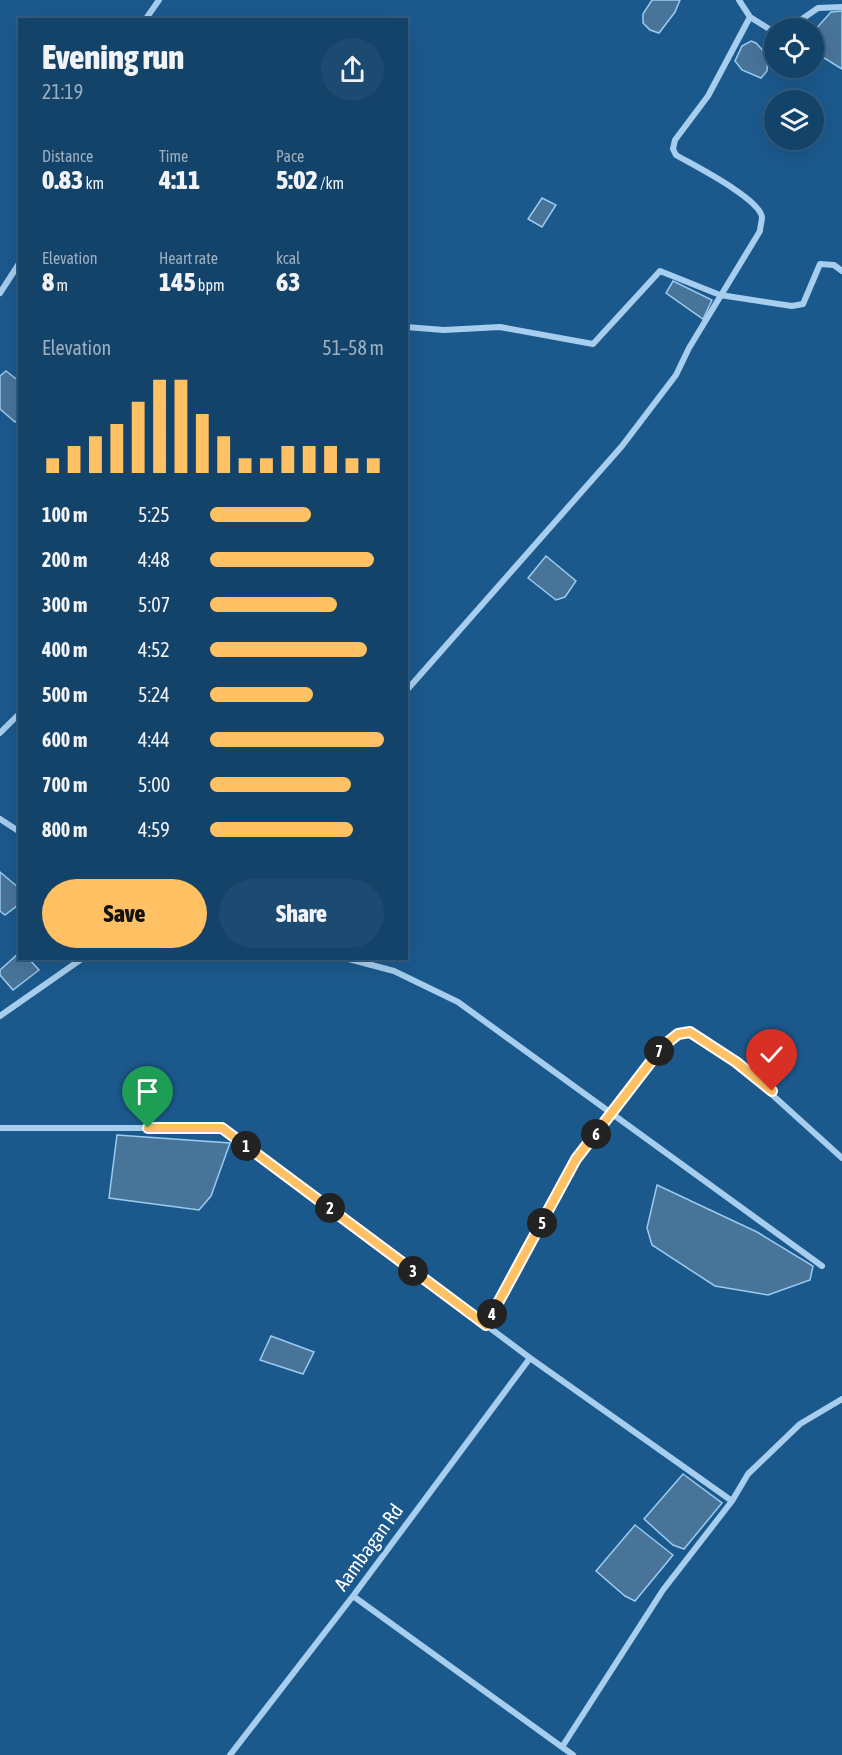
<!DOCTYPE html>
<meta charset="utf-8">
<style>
:root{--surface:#14436a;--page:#1d4a70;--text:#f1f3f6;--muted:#9db0c1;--line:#335c7e;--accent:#ffc164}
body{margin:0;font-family:"Asap Condensed",sans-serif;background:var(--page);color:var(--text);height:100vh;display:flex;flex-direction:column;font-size:22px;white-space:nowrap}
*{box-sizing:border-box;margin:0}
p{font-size:20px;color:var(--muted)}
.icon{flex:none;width:33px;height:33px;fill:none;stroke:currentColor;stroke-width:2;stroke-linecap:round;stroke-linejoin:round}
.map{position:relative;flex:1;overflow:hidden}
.details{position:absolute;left:18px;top:18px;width:390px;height:942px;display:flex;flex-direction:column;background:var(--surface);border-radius:0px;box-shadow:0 6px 24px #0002,0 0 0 2px var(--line)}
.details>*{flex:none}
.tools{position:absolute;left:764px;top:18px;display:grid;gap:12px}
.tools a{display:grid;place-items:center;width:60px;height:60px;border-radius:50%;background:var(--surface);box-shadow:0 6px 24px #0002,0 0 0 2px var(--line);font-size:30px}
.pin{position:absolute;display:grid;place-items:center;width:51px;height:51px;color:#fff;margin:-62px -26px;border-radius:50% 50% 50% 0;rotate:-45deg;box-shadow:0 0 6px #0007}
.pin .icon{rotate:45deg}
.km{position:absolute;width:30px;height:30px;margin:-15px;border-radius:50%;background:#222;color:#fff;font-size:16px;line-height:30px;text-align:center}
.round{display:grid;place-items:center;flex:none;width:63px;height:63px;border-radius:32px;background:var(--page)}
.head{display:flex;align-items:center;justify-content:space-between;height:102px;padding:0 24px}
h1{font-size:33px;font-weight:800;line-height:45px}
.stats{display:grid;grid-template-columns:repeat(3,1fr);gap:9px;height:102px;padding:6px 24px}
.stats div{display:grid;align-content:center}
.stats b{font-size:26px;font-weight:800}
.stats small{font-size:16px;font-weight:400}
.stats p{font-size:16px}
.chart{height:168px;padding:12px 24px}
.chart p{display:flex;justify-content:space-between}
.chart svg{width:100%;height:108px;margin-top:6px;stroke:var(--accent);stroke-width:6}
.action{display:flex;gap:12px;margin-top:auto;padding:12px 24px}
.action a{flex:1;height:69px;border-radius:36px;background:var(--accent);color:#111;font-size:24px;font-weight:800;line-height:69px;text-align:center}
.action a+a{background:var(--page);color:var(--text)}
ul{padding:0 24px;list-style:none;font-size:20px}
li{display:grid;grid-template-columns:96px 72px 1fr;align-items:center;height:45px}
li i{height:15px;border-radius:8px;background:var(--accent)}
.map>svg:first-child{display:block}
.water{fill:#49749a;stroke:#9acbf0;stroke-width:1.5}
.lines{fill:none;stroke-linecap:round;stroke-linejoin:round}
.minor{stroke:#a7ceee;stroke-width:6}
.route-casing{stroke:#fff;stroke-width:12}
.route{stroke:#ffc164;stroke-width:8}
.labels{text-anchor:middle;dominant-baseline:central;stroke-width:6;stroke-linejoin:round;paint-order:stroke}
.street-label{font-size:20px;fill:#fff;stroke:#1b598d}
</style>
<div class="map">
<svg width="842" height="1755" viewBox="0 0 842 1755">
<rect width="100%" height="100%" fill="#1b598d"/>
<path class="water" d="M652,0H680L675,12L659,33L650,30L643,23V14Z
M842,11V69L813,51V32L831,12Z
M751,41L756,43L768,56L767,71L761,78L742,70L735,61L742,46Z
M542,198L556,205L542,227L528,219Z
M673,281L712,300L703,319L666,293Z
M6,371L19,381V419L15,422L0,409V376Z
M546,556L576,581L565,597L556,600L528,578Z
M0,872L19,888L18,905L5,915L0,911Z
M19,953L20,958L29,959L39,970L13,990L0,975V970Z
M117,1135L230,1143L211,1196L199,1210L109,1198Z
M657,1185L757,1232L813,1266L810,1280L768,1295L715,1286L652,1245L647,1228Z
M271,1336L314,1352L303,1374L260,1360Z
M683,1474L722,1503L684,1549L673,1545L644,1519Z
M635,1525L673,1555L635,1601L625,1596L596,1571Z"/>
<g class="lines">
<path class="minor" d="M739,0L750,17L774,32
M145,20L159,0
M789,28L818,8L842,7
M0,293L20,262
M406,327L444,330L500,327L593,344L660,271L720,295L792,306L803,304L820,264L834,265L842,271
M406,691L622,446L676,375L689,348L760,231C760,227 762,221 762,217C759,198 693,165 676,155L673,149L675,140L708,96L750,17
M0,733L20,713
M0,819L20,832
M345,958L394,971L458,1002L822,1266
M0,1016L83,958
M0,1128H222L530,1358L732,1501
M486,1325L576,1159L663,1046L678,1034L690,1032L736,1062L842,1158
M353,1596L573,1755
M562,1747L663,1590L732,1501L748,1474L800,1424L842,1399
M230,1755L353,1596L530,1358"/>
</g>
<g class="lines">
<g class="route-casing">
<path id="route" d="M148,1128H222L486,1325L576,1159L663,1046L678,1034L690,1032L736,1062L772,1091"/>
</g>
<use href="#route" class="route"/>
</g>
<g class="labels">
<g class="street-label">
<text transform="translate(368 1547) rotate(-54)">Aambagan Rd</text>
</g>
</g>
</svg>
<div class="tools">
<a><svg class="icon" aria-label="locate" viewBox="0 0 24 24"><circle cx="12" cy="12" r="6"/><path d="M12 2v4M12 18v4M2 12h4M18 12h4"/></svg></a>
<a><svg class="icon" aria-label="layers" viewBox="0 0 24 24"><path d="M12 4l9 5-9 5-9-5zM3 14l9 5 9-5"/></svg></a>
</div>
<div class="pin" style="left:148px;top:1128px;background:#1e9e55"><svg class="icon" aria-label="arrive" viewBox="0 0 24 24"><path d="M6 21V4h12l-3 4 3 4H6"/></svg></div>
<div class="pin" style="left:772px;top:1091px;background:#d93025"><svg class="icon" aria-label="check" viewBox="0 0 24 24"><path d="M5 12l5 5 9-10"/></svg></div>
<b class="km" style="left:246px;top:1146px">1</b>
<b class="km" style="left:330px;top:1208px">2</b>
<b class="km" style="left:413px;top:1271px">3</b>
<b class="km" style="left:492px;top:1314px">4</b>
<b class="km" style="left:542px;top:1223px">5</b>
<b class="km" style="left:596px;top:1134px">6</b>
<b class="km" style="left:659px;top:1051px">7</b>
<section class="details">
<div class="head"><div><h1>Evening run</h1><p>21:19</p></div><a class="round"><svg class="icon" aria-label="share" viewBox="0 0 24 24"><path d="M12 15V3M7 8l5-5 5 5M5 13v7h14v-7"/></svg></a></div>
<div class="stats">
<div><p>Distance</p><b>0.83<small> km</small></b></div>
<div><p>Time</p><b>4:11</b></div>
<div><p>Pace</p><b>5:02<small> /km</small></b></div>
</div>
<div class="stats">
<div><p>Elevation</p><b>8<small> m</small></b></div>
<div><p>Heart rate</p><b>145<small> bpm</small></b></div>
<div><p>kcal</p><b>63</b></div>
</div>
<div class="chart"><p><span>Elevation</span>51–58 m</p>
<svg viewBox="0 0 160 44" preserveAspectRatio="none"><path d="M5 44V38M15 44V33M25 44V29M35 44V24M45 44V15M55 44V6M65 44V6M75 44V20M85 44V29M95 44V38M105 44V38M115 44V33M125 44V33M135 44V33M145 44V38M155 44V38"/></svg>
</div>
<ul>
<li><b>100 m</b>5:25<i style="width:58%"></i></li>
<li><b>200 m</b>4:48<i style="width:94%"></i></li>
<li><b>300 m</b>5:07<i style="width:73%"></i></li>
<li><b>400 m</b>4:52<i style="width:90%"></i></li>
<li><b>500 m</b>5:24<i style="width:59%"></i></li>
<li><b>600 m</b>4:44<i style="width:100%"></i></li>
<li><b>700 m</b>5:00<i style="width:81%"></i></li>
<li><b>800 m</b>4:59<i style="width:82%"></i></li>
</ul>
<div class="action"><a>Save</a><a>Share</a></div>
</section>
</div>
